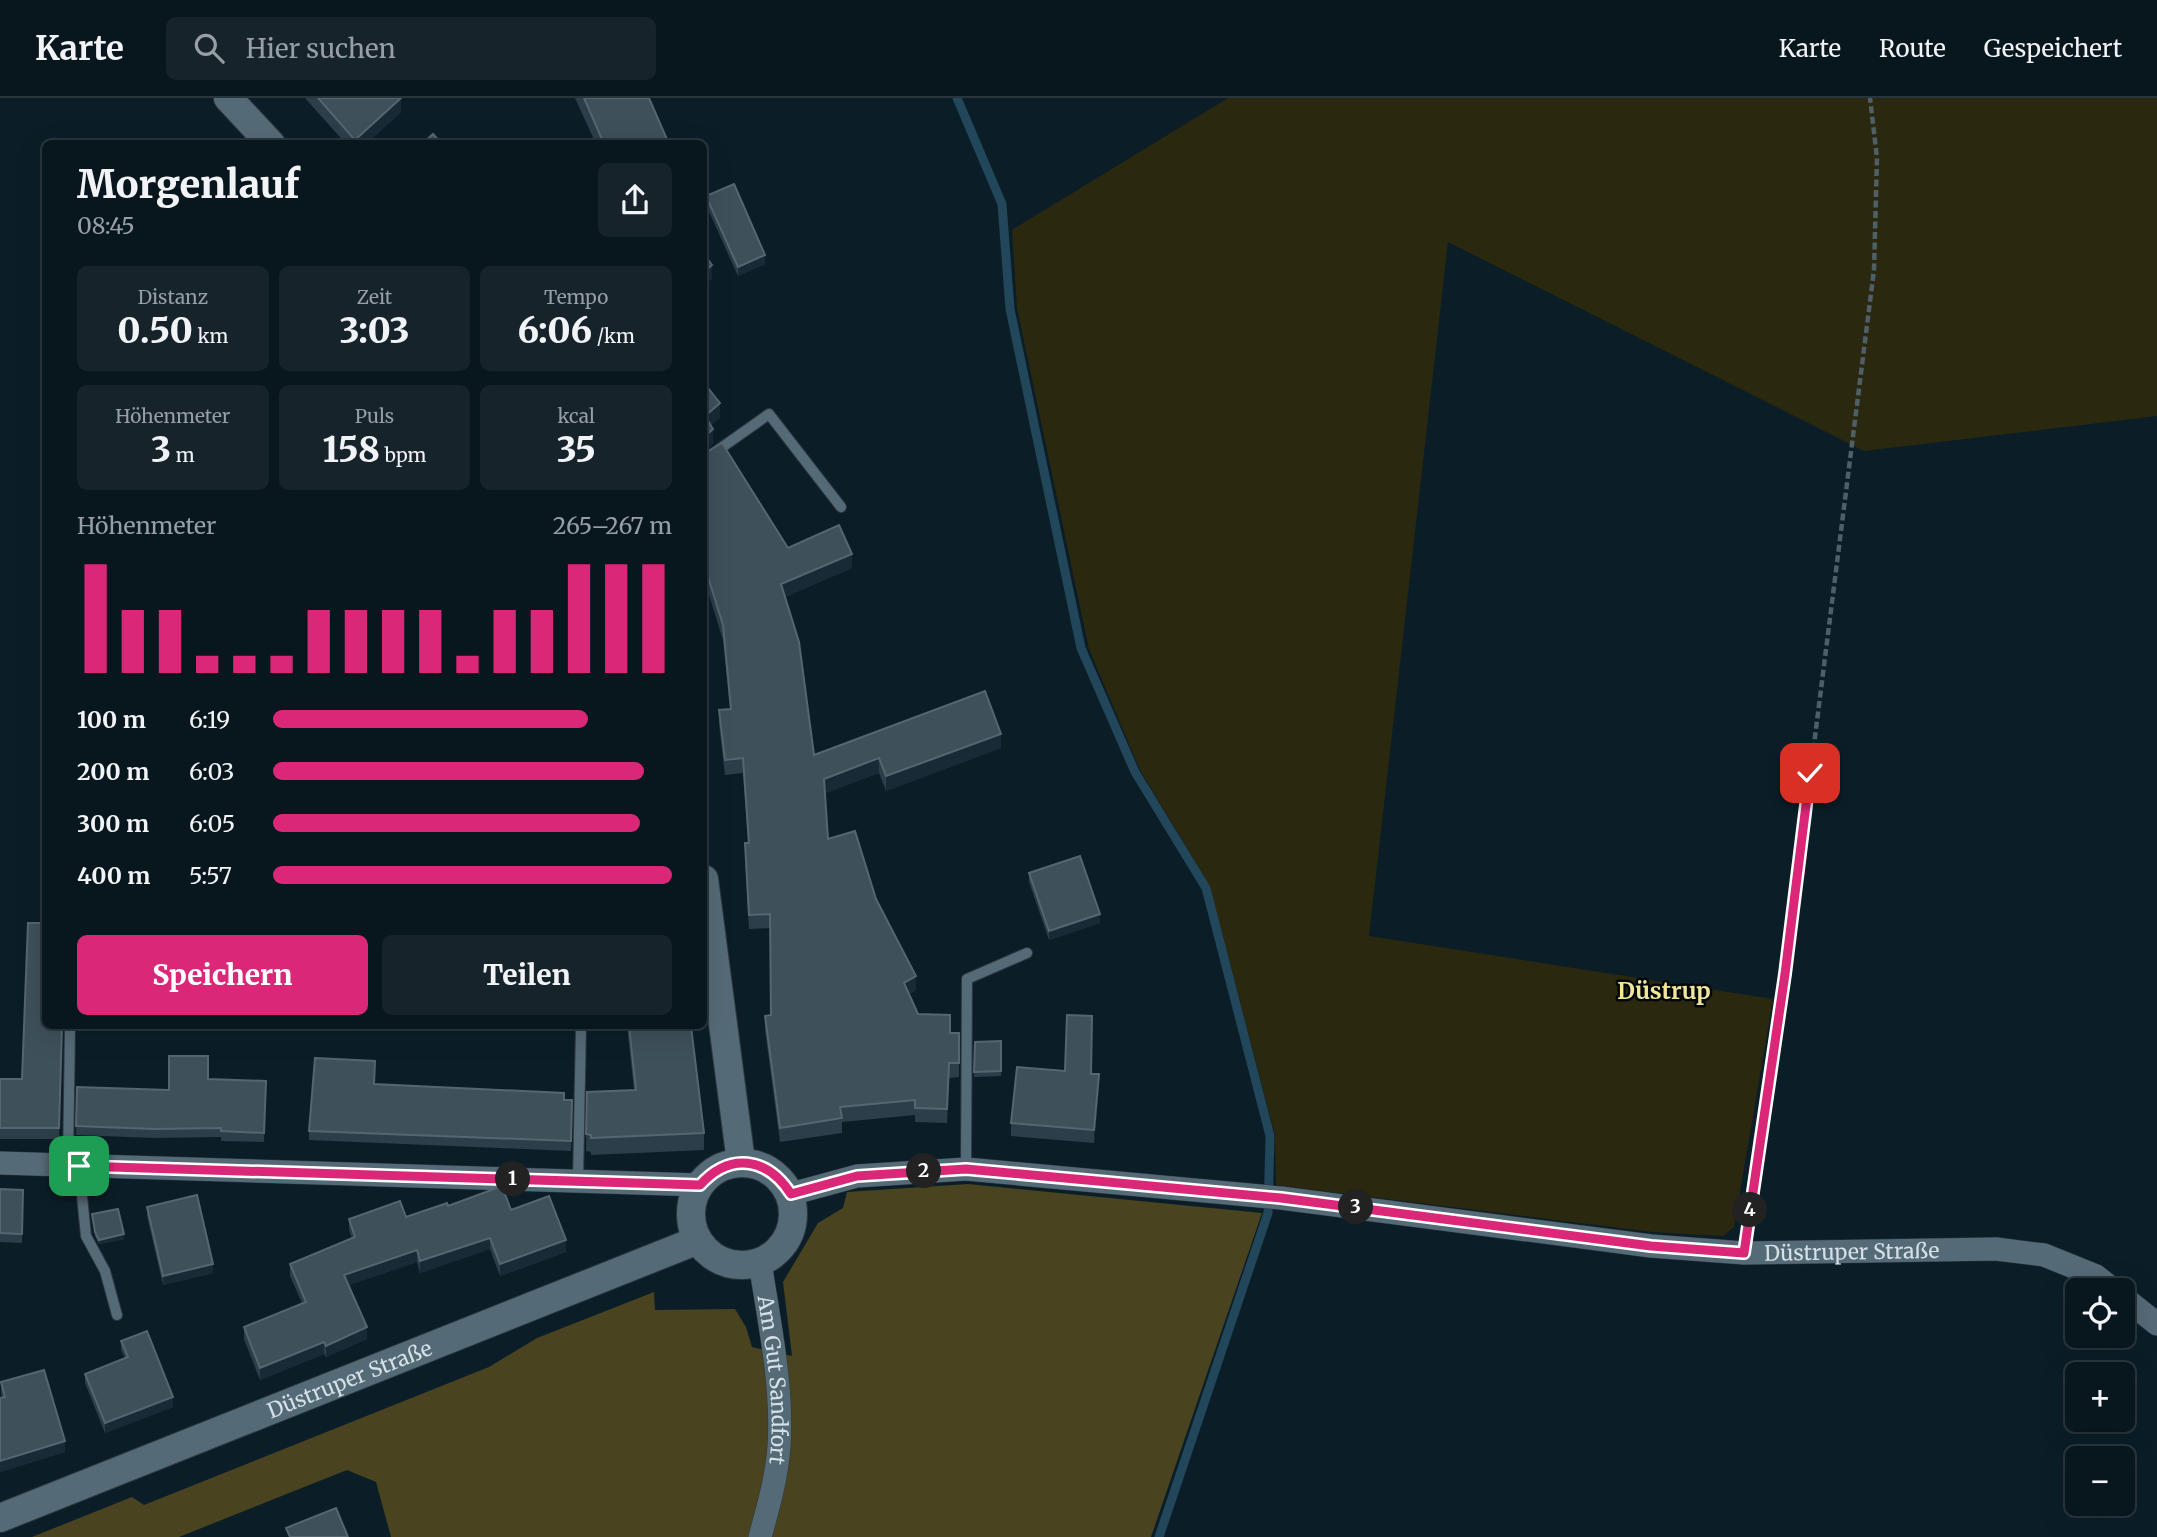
<!DOCTYPE html>
<html lang="de">
<meta charset="utf-8">
<style>
:root{--surface:#08161e;--page:#16232b;--text:#f1f3f6;--muted:#989fa4;--line:#29353c;--accent:#db2777}
body{margin:0;font-family:Merriweather,serif;background:var(--page);color:var(--text);height:100vh;display:flex;flex-direction:column;font-size:26px;white-space:nowrap}
*{box-sizing:border-box;margin:0}
p{font-size:23px;color:var(--muted)}
.icon{flex:none;width:38px;height:38px;fill:none;stroke:currentColor;stroke-width:2;stroke-linecap:round;stroke-linejoin:round}
.map{position:relative;flex:1;overflow:hidden}
.details{position:absolute;left:42px;top:42px;width:665px;height:889px;display:flex;flex-direction:column;background:var(--surface);border-radius:10px;box-shadow:0 7px 28px #0002,0 0 0 2px var(--line)}
.details>*{flex:none}
.fabs{position:absolute;left:2065px;top:1180px;display:grid;gap:14px}
.fabs a{display:grid;place-items:center;width:70px;height:70px;border-radius:10px;background:var(--surface);box-shadow:0 7px 28px #0002,0 0 0 2px var(--line);font-size:35px}
.pin{position:absolute;display:grid;place-items:center;width:60px;height:60px;color:#fff;margin:-30px;border-radius:14px;box-shadow:0 4px 10px #0006}
.km{position:absolute;width:35px;height:35px;margin:-18px;border-radius:50%;background:#222;color:#fff;font-size:19px;line-height:35px;text-align:center}
.round{display:grid;place-items:center;flex:none;width:74px;height:74px;border-radius:10px;background:var(--page)}
.headline{display:flex;align-items:center;justify-content:space-between;height:119px;padding:0 35px}
h1{font-size:38px;font-weight:800;line-height:52px}
.figures{display:grid;grid-template-columns:repeat(3,1fr);gap:10px;height:119px;padding:7px 35px}
.figures div{display:grid;align-content:center;border-radius:10px;background:var(--page);text-align:center}
.figures b{font-size:35px;font-weight:800}
.figures small{font-size:19px;font-weight:400}
.figures p{font-size:19px}
.chart{height:196px;padding:14px 35px}
.chart p{display:flex;justify-content:space-between}
.chart svg{width:100%;height:126px;margin-top:7px;stroke:var(--accent);stroke-width:6}
.primary-button{display:flex;gap:14px;margin-top:auto;padding:14px 35px}
.primary-button a{flex:1;height:80px;border-radius:10px;background:var(--accent);color:#fff;font-size:28px;font-weight:800;line-height:80px;text-align:center}
.primary-button a+a{background:var(--page);color:var(--text)}
ul{padding:0 35px;list-style:none;font-size:23px}
li{display:grid;grid-template-columns:112px 84px 1fr;align-items:center;height:52px}
li i{height:18px;border-radius:9px;background:var(--accent)}
header{display:flex;align-items:center;gap:42px;box-sizing:border-box;height:98px;padding:0 35px;background:var(--surface);border-bottom:2px solid var(--line)}
header strong{font-size:33px}
nav{display:flex;gap:38px;margin-inline-start:auto;font-size:24px}
.search{width:490px;height:63px;background:var(--page);display:flex;align-items:center;gap:18px;box-sizing:border-box;padding:0 24px;border-radius:10px;color:var(--muted);font-size:26px}
.map>svg:first-child{display:block}
.green{fill:#2b2810}
.forest{fill:#494320}
.lines{fill:none;stroke-linecap:round;stroke-linejoin:round}
.stream{stroke:#22465a;stroke-width:9}
.service-casing{stroke:#2f373f;stroke-width:12}
.minor-casing{stroke:#2f373f;stroke-width:24}
.tertiary-casing{stroke:#2f373f;stroke-width:30}
.path{stroke:#4f5f68;stroke-width:4.5;stroke-dasharray:7 3.5;stroke-linecap:butt}
.service{stroke:#556a77;stroke-width:10}
.minor{stroke:#556a77;stroke-width:23}
.tertiary{stroke:#556a77;stroke-width:28}
.wall{fill:#2c3e49}
.shaded-wall{fill:#172a35}
.building{fill:#3e505a;stroke:#566670;stroke-width:2}
.route-casing{stroke:#fff;stroke-width:14}
.route{stroke:#db2777;stroke-width:9}
.labels{text-anchor:middle;dominant-baseline:central;stroke-width:5;stroke-linejoin:round;paint-order:stroke}
.street-label{font-size:21px;fill:#d5e0e7;stroke:#02070b}
.neighbourhood-label{font-size:23px;font-weight:bold;fill:#f2e798;stroke:#02070b}
</style>
<header>
<strong>Karte</strong>
<div class="search"><svg class="icon" aria-label="search" viewBox="0 0 24 24"><circle cx="10" cy="10" r="6"/><path d="M15 15l6 6"/></svg>Hier suchen</div>
<nav><a>Karte</a><a>Route</a><a>Gespeichert</a></nav>
</header>
<div class="map">
<svg width="2157" height="1439" viewBox="0 0 2157 1439">
<rect width="100%" height="100%" fill="#0b1e28"/>
<path class="green" d="M1228,0H2157V318L1864,353L1448,144L1369,838L1773,901L1734,1129L1723,1138L1653,1134L1276,1087L1275,1037L1210,788L1140,672L1089,551L1017,210L1012,132Z"/>
<path class="forest" d="M968,1086L1262,1115L1151,1439H391L376,1384L347,1372L179,1439H32L132,1399L144,1407L489,1269L537,1240L654,1194L655,1212L735,1211L746,1229L752,1249L792,1258L783,1184L818,1125L843,1110L847,1094Z"/>
<g class="lines">
<path class="stream" d="M957,0L1002,106L1010,211L1081,550L1135,674L1206,790L1270,1038L1268,1115L1159,1439"/>
<g class="service-casing">
<path id="service" d="M704,362L769,316L841,409
M68,1067L70,928
M79,1068L86,1138L105,1173L117,1217
M966,1071L967,881L1027,855
M578,1083L581,928"/>
</g>
<g class="minor-casing">
<g id="minor">
<path d="M0,1065L700,1087"/>
<path id="s1" d="M791,1096L857,1078L966,1071L1281,1100L1651,1148L1744,1155L1996,1151L2044,1157L2096,1178L2114,1192"/>
<path id="s2" d="M760,1164C769,1224 783,1288 779,1348C777,1379 768,1410 760,1439"/>
<path d="M2123,1199L2157,1226"/>
</g>
</g>
<g class="tertiary-casing">
<g id="tertiary">
<path d="M228,0L271,46"/>
<path d="M704,781L741,1064"/>
<circle cx="742" cy="1116" r="51"/>
<path id="s3" d="M0,1420L698,1142"/>
</g>
</g>
<path class="path" d="M1747,1130L1785,876L1874,172L1877,60L1870,0"/>
<use href="#service" class="service"/>
<use href="#minor" class="minor"/>
<use href="#tertiary" class="tertiary"/>
</g>
<path class="wall" d="M305,0H401V14L366,46H346Z
M575,0H649L669,46H596Z
M706,98L765,166L738,178L706,107Z
M704,355L788,450L852,470L785,499L814,657L1001,650L886,693L879,675L825,695L828,741L876,801L916,892L909,896L918,916L950,935H959V979L949,980L947,1025L915,1024V1017L842,1024V1035L780,1044L765,932V918L771,917L770,830L749,831L745,760V745H748L743,675L725,677L719,626V612L730,611L723,542L704,481Z
M1029,775L1100,825L1049,842L1029,784Z
M62,928L59,1041H0V981H22Z
M627,928H691L704,1035V1052L591,1057V1054L586,1053L587,994L634,992Z
M1001,943V978L974,979L975,944Z
M1091,976L1099,989L1094,1045L1011,1038V1025Z
M208,981L266,983L264,1044L221,1043V1039L154,1040L76,1037L77,989L169,992Z
M374,986L572,1002L571,1053L309,1042V1033Z
M0,1091L23,1092L22,1145L0,1144Z
M448,1108L511,1112L566,1154L500,1178L490,1151L420,1175L417,1164L349,1187L367,1241L326,1259L324,1256L260,1282L244,1241V1229L302,1205L290,1178V1166L352,1140L349,1132V1121L406,1119Z
M147,1109L213,1175L163,1187L147,1118Z
M92,1116L124,1141L99,1146L95,1138Z
M121,1243L173,1309L105,1335L85,1285V1276L125,1260L121,1252Z
M1,1284L65,1354L0,1374V1300H2L1,1296Z"/>
<path class="shaded-wall" d="M401,0V14L366,46H355V42Z
M765,157V166L738,178V169Z
M712,167V181L704,188V174Z
M720,305V320L705,332V318Z
M713,331V346L704,353V339Z
M852,456V470L781,501V486Z
M1001,636V650L886,693V678Z
M879,660V675L824,696V681Z
M1100,816V825L1049,842V833Z
M916,878V892L904,899V885Z
M1099,976V989L1094,1045V1032Z
M124,1136V1141L99,1146V1142Z
M490,1140V1151L420,1175V1163Z
M566,1142V1154L500,1178V1166Z
M417,1152V1164L344,1189V1177Z
M213,1166V1175L163,1187V1178Z
M367,1229V1241L326,1259V1248Z
M324,1244V1256L260,1282V1270Z
M173,1299V1309L105,1335V1325Z
M65,1343V1354L0,1374V1363Z"/>
<path class="building" d="M318,0H401L355,42Z
M584,0H649L669,46H604Z
M433,36L442,46H422Z
M734,86L765,157L738,169L706,98Z
M704,156L712,167L704,174Z
M704,285L720,305L705,318L713,331L704,339Z
M722,345L788,450L839,427L852,456L781,486L799,544L814,657L985,593L1001,636L886,678L879,660L824,681L828,741L855,733L876,801L916,878L904,885L918,916L950,917V935H959V965H949L947,1011L915,1010V1002L840,1009L842,1020L780,1030L765,918L771,917L770,816L749,817L745,745H749L743,660L725,662L719,612L731,611L723,527L704,466V355H705Z
M1080,758L1100,816L1049,833L1029,775Z
M28,825H46V928H62L59,1030H0V981H22Z
M1067,917L1092,918L1091,976H1099L1094,1032L1011,1025L1017,969L1065,973Z
M629,928H691L704,1035L591,1040V1037L586,1036L587,994L636,992Z
M1001,943V973L974,974L975,944Z
M169,958H208V981L266,983L264,1035L221,1033V1030L154,1031L76,1028L77,989L169,992Z
M315,960L375,963L374,986L564,995V1002H572L571,1043L309,1033Z
M502,1088L511,1112L549,1098L566,1142L500,1166L490,1140L420,1163L417,1152L344,1177L367,1229L326,1248L324,1244L260,1270L244,1229L306,1204L290,1166L355,1139L349,1121L400,1103L406,1119L447,1105L448,1108Z
M0,1091L23,1092L22,1136L0,1135Z
M197,1097L213,1166L163,1178L147,1109Z
M118,1111L124,1136L99,1142L95,1134L92,1116Z
M147,1233L173,1299L105,1325L85,1276L128,1259L121,1243Z
M44,1272L65,1343L0,1363V1300L5,1299L1,1284Z
M336,1410L348,1439H290L286,1430Z"/>
<g class="lines">
<g class="route-casing">
<path id="route" d="M79,1068L700,1087C730,1054 767,1059 791,1096L857,1078L966,1071L1281,1100L1651,1148L1744,1155L1785,876L1810,675"/>
</g>
<use href="#route" class="route"/>
</g>
<g class="labels">
<g class="street-label">
<text stroke="none"><textPath href="#s1" startOffset="1068">Düstruper Straße</textPath></text>
<text stroke="none"><textPath href="#s3" startOffset="376">Düstruper Straße</textPath></text>
<text stroke="none"><textPath href="#s2" startOffset="119">Am Gut Sandfort</textPath></text>
</g>
<g class="neighbourhood-label">
<text x="1664" y="892">Düstrup</text>
</g>
</g>
</svg>
<div class="fabs">
<a><svg class="icon" aria-label="locate" viewBox="0 0 24 24"><circle cx="12" cy="12" r="6"/><path d="M12 2v4M12 18v4M2 12h4M18 12h4"/></svg></a>
<a>+</a>
<a>−</a>
</div>
<div class="pin" style="left:79px;top:1068px;background:#1e9e55"><svg class="icon" aria-label="arrive" viewBox="0 0 24 24"><path d="M6 21V4h12l-3 4 3 4H6"/></svg></div>
<div class="pin" style="left:1810px;top:675px;background:#d93025"><svg class="icon" aria-label="check" viewBox="0 0 24 24"><path d="M5 12l5 5 9-10"/></svg></div>
<b class="km" style="left:513px;top:1081px">1</b>
<b class="km" style="left:924px;top:1073px">2</b>
<b class="km" style="left:1356px;top:1109px">3</b>
<b class="km" style="left:1750px;top:1112px">4</b>
<section class="details">
<div class="headline"><div><h1>Morgenlauf</h1><p>08:45</p></div><a class="round"><svg class="icon" aria-label="share" viewBox="0 0 24 24"><path d="M12 15V3M7 8l5-5 5 5M5 13v7h14v-7"/></svg></a></div>
<div class="figures">
<div><p>Distanz</p><b>0.50<small> km</small></b></div>
<div><p>Zeit</p><b>3:03</b></div>
<div><p>Tempo</p><b>6:06<small> /km</small></b></div>
</div>
<div class="figures">
<div><p>Höhenmeter</p><b>3<small> m</small></b></div>
<div><p>Puls</p><b>158<small> bpm</small></b></div>
<div><p>kcal</p><b>35</b></div>
</div>
<div class="chart"><p><span>Höhenmeter</span>265–267 m</p>
<svg viewBox="0 0 160 44" preserveAspectRatio="none"><path d="M5 44V6M15 44V22M25 44V22M35 44V38M45 44V38M55 44V38M65 44V22M75 44V22M85 44V22M95 44V22M105 44V38M115 44V22M125 44V22M135 44V6M145 44V6M155 44V6"/></svg>
</div>
<ul>
<li><b>100 m</b>6:19<i style="width:79%"></i></li>
<li><b>200 m</b>6:03<i style="width:93%"></i></li>
<li><b>300 m</b>6:05<i style="width:92%"></i></li>
<li><b>400 m</b>5:57<i style="width:100%"></i></li>
</ul>
<div class="primary-button"><a>Speichern</a><a>Teilen</a></div>
</section>
</div>
